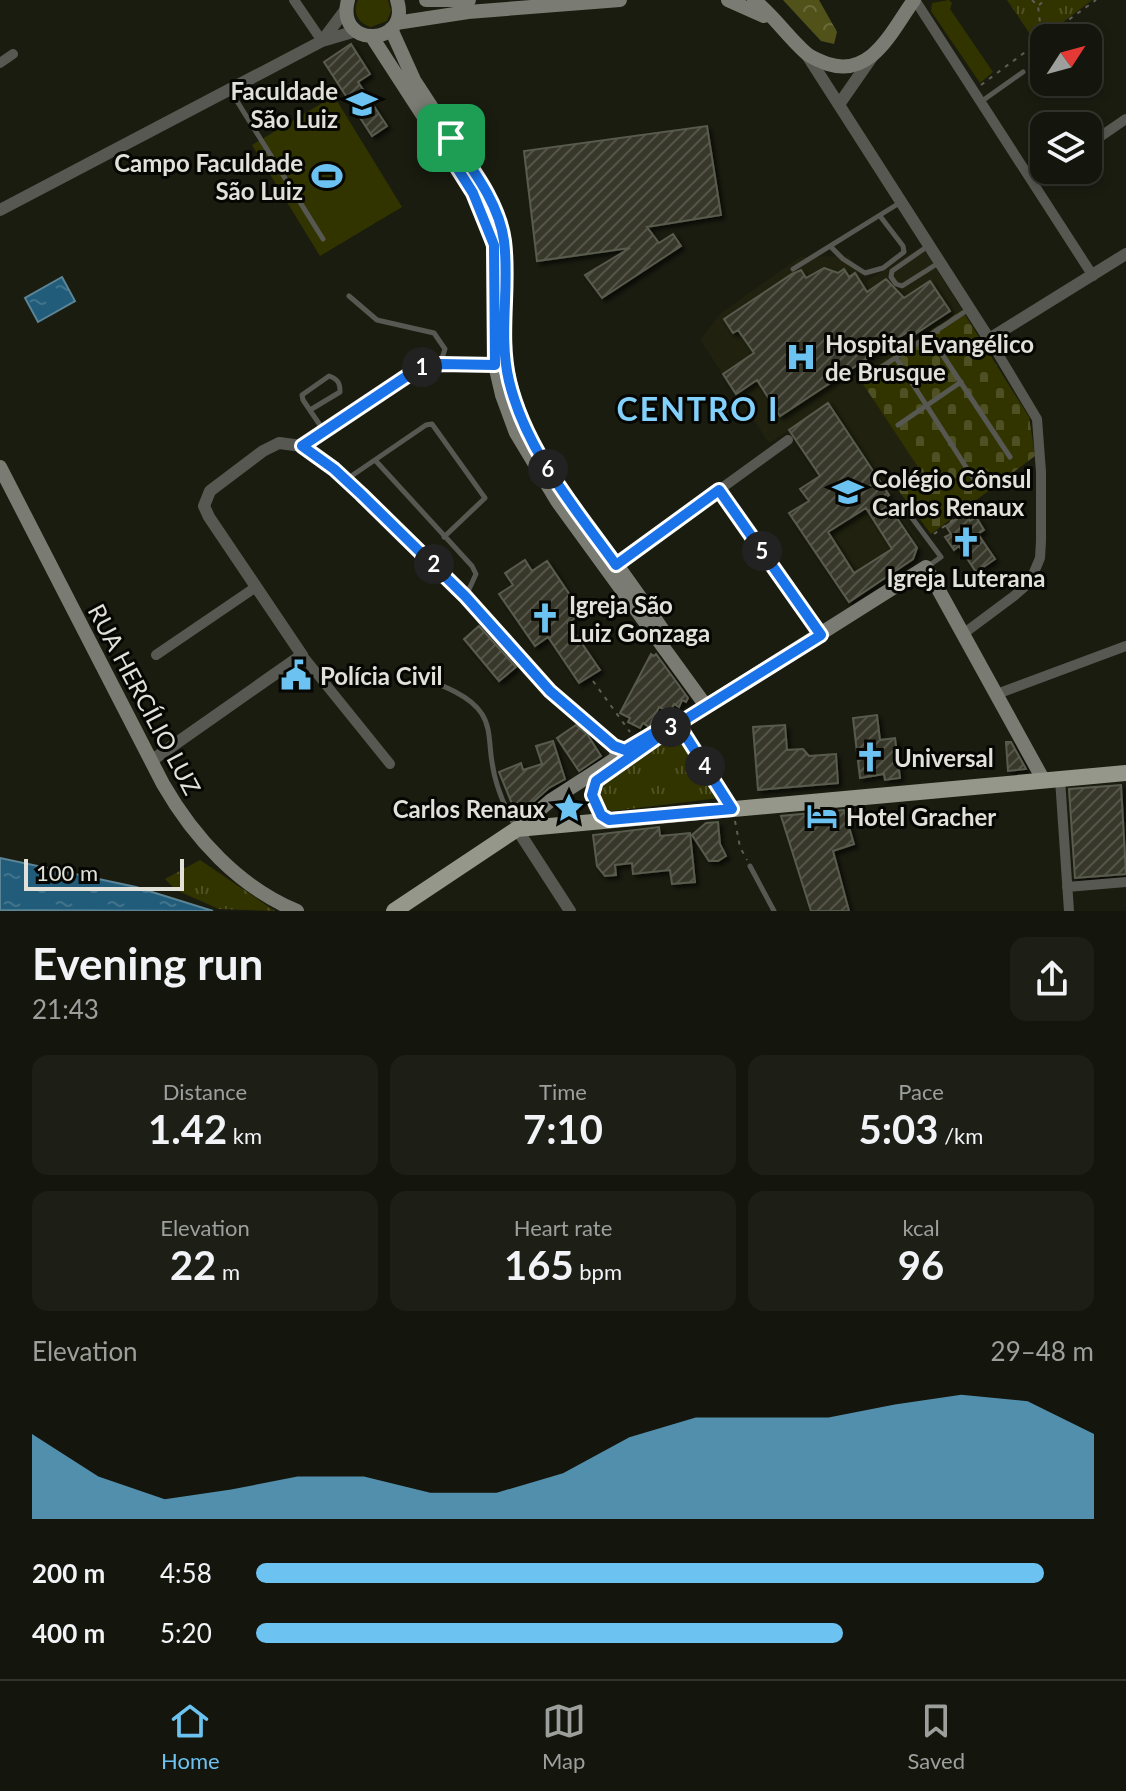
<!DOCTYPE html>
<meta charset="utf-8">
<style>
:root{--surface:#14150c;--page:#1d1e15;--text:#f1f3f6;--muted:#9d9f9d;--line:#33342d;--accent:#6cc3f2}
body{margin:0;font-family:Lato,sans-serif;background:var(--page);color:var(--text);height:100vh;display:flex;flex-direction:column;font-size:30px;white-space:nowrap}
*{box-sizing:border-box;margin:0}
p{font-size:26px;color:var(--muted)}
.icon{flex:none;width:44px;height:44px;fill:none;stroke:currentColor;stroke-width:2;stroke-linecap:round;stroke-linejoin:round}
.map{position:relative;height:911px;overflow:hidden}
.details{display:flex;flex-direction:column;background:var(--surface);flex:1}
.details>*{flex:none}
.needle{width:52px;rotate:54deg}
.buttons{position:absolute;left:1030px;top:24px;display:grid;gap:16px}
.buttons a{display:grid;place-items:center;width:72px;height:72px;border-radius:16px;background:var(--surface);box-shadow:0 4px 12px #0003,0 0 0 2px var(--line);font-size:40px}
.scale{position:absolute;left:24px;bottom:20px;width:160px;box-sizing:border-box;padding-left:8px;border:4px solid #e1e1d9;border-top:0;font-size:22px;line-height:28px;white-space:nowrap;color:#e1e1d9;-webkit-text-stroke:6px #060603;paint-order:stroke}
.pin{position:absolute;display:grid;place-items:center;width:68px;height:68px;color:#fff;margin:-34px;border-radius:16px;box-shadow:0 4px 12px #0006}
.km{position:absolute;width:40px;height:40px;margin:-20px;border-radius:50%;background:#222;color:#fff;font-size:22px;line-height:40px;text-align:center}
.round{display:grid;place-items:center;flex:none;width:84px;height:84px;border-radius:16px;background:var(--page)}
.head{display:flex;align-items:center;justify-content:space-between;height:136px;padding:0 32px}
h1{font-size:44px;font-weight:700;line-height:60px}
.metrics{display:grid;grid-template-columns:repeat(3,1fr);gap:12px;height:136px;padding:8px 32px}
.metrics div{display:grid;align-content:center;border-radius:16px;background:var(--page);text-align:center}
.metrics b{font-size:40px;font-weight:700}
.metrics small{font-size:22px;font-weight:400}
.metrics p{font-size:22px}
.chart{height:224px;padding:16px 32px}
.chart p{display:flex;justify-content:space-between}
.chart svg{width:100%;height:144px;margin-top:8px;fill:var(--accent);opacity:.7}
ul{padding:0 32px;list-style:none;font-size:26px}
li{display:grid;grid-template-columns:128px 96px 1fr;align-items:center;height:60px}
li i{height:20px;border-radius:10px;background:var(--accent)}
.tabs{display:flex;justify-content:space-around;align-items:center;height:112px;border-top:2px solid var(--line);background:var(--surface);font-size:22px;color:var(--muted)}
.tabs a{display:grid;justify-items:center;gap:4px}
.tabs .selected{color:var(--accent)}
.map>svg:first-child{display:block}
.built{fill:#20220f}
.green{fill:#323400}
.forest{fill:url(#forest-crowns)}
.cemetery{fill:url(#cemetery-stones)}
.park{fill:url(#park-tufts)}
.water{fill:url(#water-ripples);stroke:#5b8496;stroke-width:2}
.building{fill:url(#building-hatch);stroke:#595b4d;stroke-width:2;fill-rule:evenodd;filter:url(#shadow)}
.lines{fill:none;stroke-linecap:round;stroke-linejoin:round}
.path{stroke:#5e5e54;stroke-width:2;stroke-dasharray:4 6;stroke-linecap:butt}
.service{stroke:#585852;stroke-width:5}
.minor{stroke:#585852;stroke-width:10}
.tertiary{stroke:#585852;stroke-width:12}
.secondary{stroke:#7a7b72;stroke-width:14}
.primary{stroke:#95978a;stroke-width:16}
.route-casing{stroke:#fff;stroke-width:16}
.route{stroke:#1a73e8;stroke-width:10}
.labels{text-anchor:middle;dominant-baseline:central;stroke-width:6;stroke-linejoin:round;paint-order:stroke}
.poi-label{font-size:24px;font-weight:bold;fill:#e1e1d9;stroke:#060603;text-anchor:start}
.street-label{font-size:24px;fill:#e1e1d9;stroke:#060603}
.district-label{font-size:32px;font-weight:bold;letter-spacing:2px;fill:#82d1fd;stroke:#060603}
</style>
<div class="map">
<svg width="1126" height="911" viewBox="0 0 1126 911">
<defs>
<pattern id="forest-crowns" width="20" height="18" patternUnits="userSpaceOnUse" patternTransform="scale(2)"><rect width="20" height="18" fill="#50521a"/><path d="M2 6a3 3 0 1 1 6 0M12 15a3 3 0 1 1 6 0" fill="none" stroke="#696b3b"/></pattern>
<pattern id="cemetery-stones" width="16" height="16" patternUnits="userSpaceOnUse" patternTransform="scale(2)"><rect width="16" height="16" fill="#323400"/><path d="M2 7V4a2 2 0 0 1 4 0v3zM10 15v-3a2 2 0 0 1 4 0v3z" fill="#4f5125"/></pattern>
<pattern id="park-tufts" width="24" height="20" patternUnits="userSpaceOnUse" patternTransform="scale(2)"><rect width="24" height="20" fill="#323400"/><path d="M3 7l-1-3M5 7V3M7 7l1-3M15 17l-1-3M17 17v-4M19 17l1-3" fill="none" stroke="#4f5125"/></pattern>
<pattern id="water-ripples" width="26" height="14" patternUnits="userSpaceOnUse" patternTransform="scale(2)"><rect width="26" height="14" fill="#215c7a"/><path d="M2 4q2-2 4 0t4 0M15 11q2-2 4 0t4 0" fill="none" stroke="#41738c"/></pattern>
<pattern id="building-hatch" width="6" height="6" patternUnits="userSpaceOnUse" patternTransform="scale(2)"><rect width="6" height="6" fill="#37382b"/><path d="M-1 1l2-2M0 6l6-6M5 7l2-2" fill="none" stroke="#545449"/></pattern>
<filter id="shadow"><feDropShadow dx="3.5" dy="3.5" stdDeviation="2" flood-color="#0009"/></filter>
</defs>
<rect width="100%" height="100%" fill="#1b1c10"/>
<path class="built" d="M922,246L962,310L859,378L922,473L889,495L922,545L913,559L849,602L789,513L808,501L800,489L819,475L789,430L769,443L700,340L721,313L800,257L849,256L866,282Z"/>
<path class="green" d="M358,0H388L391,11L387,21L371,27C358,23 352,13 358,0Z
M949,0L952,3L950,9L993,72L980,83L931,11L932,3Z
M334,96L402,207L320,256L252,145Z"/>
<path class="forest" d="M783,0H819L837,32L834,44L821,41Z"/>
<path class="cemetery" d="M962,310L1029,417L1035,456L931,534L898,490L922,473L859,378Z"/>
<path class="park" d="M1007,0H1092L1036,43Z
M678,735L719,798L604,812L599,790L604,781Z
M200,860L275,911L219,909L176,890L165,879Z"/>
<path class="water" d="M62,277L75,301L38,322L25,298Z
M0,858L136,887L213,911L0,910Z"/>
<path class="building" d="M351,44L370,74L358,82L387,126L372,136L324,62Z
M707,126L721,215L647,227L659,243L673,234L681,246L602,298L585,275L630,248L537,261L524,151Z
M824,268L838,273L844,269L849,277L855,273L867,292L886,279L904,298L930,281L950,311L912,336L909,331L780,416L757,380L736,394L723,374L754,353L738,330L733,333L724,319L792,274L801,270L806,278Z
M828,403L889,495L884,499L917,548L913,559L849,602L789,513L809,501L800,489L820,476L789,430ZM866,508L892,549L854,573L828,532Z
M965,513L970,521L976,517L984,530L978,534L995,559L976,572L959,546L954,550L945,537L951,534L946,526Z
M525,560L532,571L547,561L582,613L568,623L600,670L579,683L548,637L535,646L499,594L513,585L505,573Z
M479,626L516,667L499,681L464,639Z
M651,654L654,656L656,654L688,698L686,702L682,700L679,707L674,704L670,712L659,707L649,727L643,723L640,728L628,722L630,718L620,713Z
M877,715L880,740L895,738L900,778L885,780L884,774L860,778L853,718Z
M576,725L587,734L601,756L579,771L557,738Z
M785,725L787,750L803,749L809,756L836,754L838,783L758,790L753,727Z
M553,741L565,779L549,788L517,816L499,772L521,763L523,770L542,764L536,746Z
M1006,742H1011L1026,769L1008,771Z
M1121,785L1126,874L1075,878L1069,789Z
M844,810L854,844L833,851L849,911H811L781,816Z
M718,822L720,844L726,856L718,861H709L692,835L706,823Z
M659,827L660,836L690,833L695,882L672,884L670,870L633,874L632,863L615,865L616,875L605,876L597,866L593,835Z"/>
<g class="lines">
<path class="path" d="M1032,0L1038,6L1042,40
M1039,5L1045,0
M1045,37L1096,0
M981,85L1044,38
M934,534L973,505
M593,681L630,732
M685,735L725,797
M735,821L740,847L747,860"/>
<path class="service" d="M230,90L323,239
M982,101L1023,72
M928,246L892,271L891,277L896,284L902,286L940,262
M831,247L843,259L865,273L883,268L904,252L903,246L880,216
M793,269L901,202
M349,296L377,320L434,333L445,349L440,364
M930,336L1010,457
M896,358L975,481
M865,378L969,309
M310,410L340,392C340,383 338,379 329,376L302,395L303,400L324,431
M898,425L961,382
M375,460L472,566L476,574L466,596
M347,479L426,425L432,424L485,498L444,537
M906,510L941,557L927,567
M413,675C435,683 469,693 482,714C491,728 489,746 492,762C495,785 504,806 515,826
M750,866L774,911"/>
<path class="minor" d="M294,0L322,41
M915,0L1093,276
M0,63L13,54
M1088,145L1126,119
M1033,182L1051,170
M302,446L419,368L440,364L500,365
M719,490L821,635
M613,567L788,440
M963,634L1014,596L1030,582L1040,558L1041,541V472L1037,419L989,339
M156,655L256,587
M302,655L390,764
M997,694L1126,646
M1060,779L1069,911
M1067,887L1126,882"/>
<path class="tertiary" d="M322,41L346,9
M807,55L989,339L1126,254
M840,103L872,57
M0,210L322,41L356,31
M151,761L302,655L209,517L204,506L210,491L263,451L279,443L302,446L334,469L361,494L465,596L550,691L614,746
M517,829L570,911"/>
<path class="secondary" d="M348,0C335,50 412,46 397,0
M426,0H469
M728,0L764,16
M754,0C774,16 787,36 806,53C811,58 821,61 828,64C872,78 892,30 914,0
M396,23L468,12L620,0
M391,29L414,80L485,189L494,209L504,240L505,271
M372,37L473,193L490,231L495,258V365L502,395L516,433L557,501L706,706
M504,332C504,410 546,469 591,529C615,562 639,595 662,629
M0,467L163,784C194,838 239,887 297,911
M609,820C592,810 588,793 600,778L706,706L926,567L1044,781
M517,829L550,801L615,759L617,754L614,746"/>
<path class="primary" d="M394,911L517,829L1126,773"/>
</g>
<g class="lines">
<g class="route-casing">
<path id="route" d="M451,138C472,169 499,203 504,241C510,287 498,335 509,381C526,451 575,508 616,565L719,490L821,635L678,724L732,809L609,820L601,815L592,795L596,781L674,726L657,731L625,750L614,746L550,691L465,596L361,494L334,469L302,446L419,368L440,364L495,365L494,245L473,193L442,144Z"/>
</g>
<use href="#route" class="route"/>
</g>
<defs>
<g id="university-bare" transform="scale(2.4)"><path d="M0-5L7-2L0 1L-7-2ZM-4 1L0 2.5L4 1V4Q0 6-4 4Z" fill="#6cc3f2" stroke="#060603" stroke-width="2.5" paint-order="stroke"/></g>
<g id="stadium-bare" transform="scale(2.4)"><path d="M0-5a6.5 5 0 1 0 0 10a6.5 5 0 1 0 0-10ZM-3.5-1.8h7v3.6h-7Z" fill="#6cc3f2" stroke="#060603" stroke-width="2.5" paint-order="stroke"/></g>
<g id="hospital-bare" transform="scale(2.4)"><path d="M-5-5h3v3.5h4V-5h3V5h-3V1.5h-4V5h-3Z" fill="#6cc3f2" stroke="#060603" stroke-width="2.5" paint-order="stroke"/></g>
<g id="school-bare" transform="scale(2.4)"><path d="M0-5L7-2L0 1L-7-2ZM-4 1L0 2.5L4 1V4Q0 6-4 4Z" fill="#6cc3f2" stroke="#060603" stroke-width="2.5" paint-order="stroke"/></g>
<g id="church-bare" transform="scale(2.4)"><path d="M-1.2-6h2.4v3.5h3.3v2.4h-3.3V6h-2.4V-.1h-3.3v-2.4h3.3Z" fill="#6cc3f2" stroke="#060603" stroke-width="2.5" paint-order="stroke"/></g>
<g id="civic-bare" transform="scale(2.4)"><path d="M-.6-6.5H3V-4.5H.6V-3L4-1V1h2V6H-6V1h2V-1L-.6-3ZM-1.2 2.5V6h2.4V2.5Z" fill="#6cc3f2" stroke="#060603" stroke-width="2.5" paint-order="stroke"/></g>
<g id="sight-bare" transform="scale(2.4)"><path d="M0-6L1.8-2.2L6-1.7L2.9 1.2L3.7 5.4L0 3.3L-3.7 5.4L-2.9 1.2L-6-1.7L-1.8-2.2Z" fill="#6cc3f2" stroke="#060603" stroke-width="2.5" paint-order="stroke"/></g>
<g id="hotel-bare" transform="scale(2.4)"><path d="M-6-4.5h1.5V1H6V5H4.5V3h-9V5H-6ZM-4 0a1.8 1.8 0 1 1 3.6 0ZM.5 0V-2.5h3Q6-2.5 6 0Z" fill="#6cc3f2" stroke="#060603" stroke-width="2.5" paint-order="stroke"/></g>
</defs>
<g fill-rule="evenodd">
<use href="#university-bare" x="362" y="104"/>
<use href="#stadium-bare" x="327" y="176"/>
<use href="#hospital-bare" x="801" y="357"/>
<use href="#school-bare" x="848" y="492"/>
<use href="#church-bare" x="966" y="542"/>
<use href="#church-bare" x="545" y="618"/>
<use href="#civic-bare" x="296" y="675"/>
<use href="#church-bare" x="870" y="757"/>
<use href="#sight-bare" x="569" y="808"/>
<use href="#hotel-bare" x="822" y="816"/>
</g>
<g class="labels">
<g class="poi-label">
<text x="338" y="90" text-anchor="end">Faculdade<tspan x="338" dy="28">São Luiz</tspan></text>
<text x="303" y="162" text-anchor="end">Campo Faculdade<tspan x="303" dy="28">São Luiz</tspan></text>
<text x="825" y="343">Hospital Evangélico<tspan x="825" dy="28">de Brusque</tspan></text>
<text x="872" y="478">Colégio Cônsul<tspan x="872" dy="28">Carlos Renaux</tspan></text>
<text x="966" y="577" text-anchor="middle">Igreja Luterana</text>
<text x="569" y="604">Igreja São<tspan x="569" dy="28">Luiz Gonzaga</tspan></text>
<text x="320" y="675">Polícia Civil</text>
<text x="894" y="757">Universal</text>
<text x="545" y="808" text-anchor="end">Carlos Renaux</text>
<text x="846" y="816">Hotel Gracher</text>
</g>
<g class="street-label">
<text transform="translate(145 699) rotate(62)">RUA HERCÍLIO LUZ</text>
</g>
<g class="district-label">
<text x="698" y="408">CENTRO I</text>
</g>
</g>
</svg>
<div class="buttons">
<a><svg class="needle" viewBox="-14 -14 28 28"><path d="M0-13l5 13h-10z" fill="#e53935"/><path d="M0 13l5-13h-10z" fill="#9d9f9d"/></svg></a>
<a><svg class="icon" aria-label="layers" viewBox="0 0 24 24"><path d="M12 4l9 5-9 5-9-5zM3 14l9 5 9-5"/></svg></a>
</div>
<div class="scale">100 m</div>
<div class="pin" style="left:451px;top:138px;background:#1e9e55"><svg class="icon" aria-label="arrive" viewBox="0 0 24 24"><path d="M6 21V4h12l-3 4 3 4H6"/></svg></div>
<b class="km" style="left:422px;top:367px">1</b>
<b class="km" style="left:434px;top:564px">2</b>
<b class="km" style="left:671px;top:727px">3</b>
<b class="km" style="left:705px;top:766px">4</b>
<b class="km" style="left:762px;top:551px">5</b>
<b class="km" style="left:548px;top:469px">6</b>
</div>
<section class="details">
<div class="head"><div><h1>Evening run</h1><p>21:43</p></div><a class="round"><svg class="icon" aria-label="share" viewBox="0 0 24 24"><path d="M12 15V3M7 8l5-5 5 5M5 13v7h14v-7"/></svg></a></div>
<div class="metrics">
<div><p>Distance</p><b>1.42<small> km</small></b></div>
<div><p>Time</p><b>7:10</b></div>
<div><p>Pace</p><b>5:03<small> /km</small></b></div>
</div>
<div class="metrics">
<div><p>Elevation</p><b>22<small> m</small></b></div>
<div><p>Heart rate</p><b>165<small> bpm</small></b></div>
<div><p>kcal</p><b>96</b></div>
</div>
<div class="chart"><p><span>Elevation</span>29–48 m</p>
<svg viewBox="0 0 160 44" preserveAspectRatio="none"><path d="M0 44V18L10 31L20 38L30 35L40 31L50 31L60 36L70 36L80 30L90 19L100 13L110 13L120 13L130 9L140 6L150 8L160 18V44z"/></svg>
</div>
<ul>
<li><b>200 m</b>4:58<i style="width:94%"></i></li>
<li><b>400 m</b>5:20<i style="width:70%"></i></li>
</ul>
</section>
<nav class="tabs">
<a class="selected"><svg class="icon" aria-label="home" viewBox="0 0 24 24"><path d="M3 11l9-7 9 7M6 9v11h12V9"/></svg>Home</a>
<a><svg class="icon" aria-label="map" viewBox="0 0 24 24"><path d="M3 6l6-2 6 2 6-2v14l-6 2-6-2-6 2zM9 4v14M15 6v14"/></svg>Map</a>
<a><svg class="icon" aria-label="saved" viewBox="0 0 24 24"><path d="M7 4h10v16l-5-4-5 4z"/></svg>Saved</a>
</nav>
